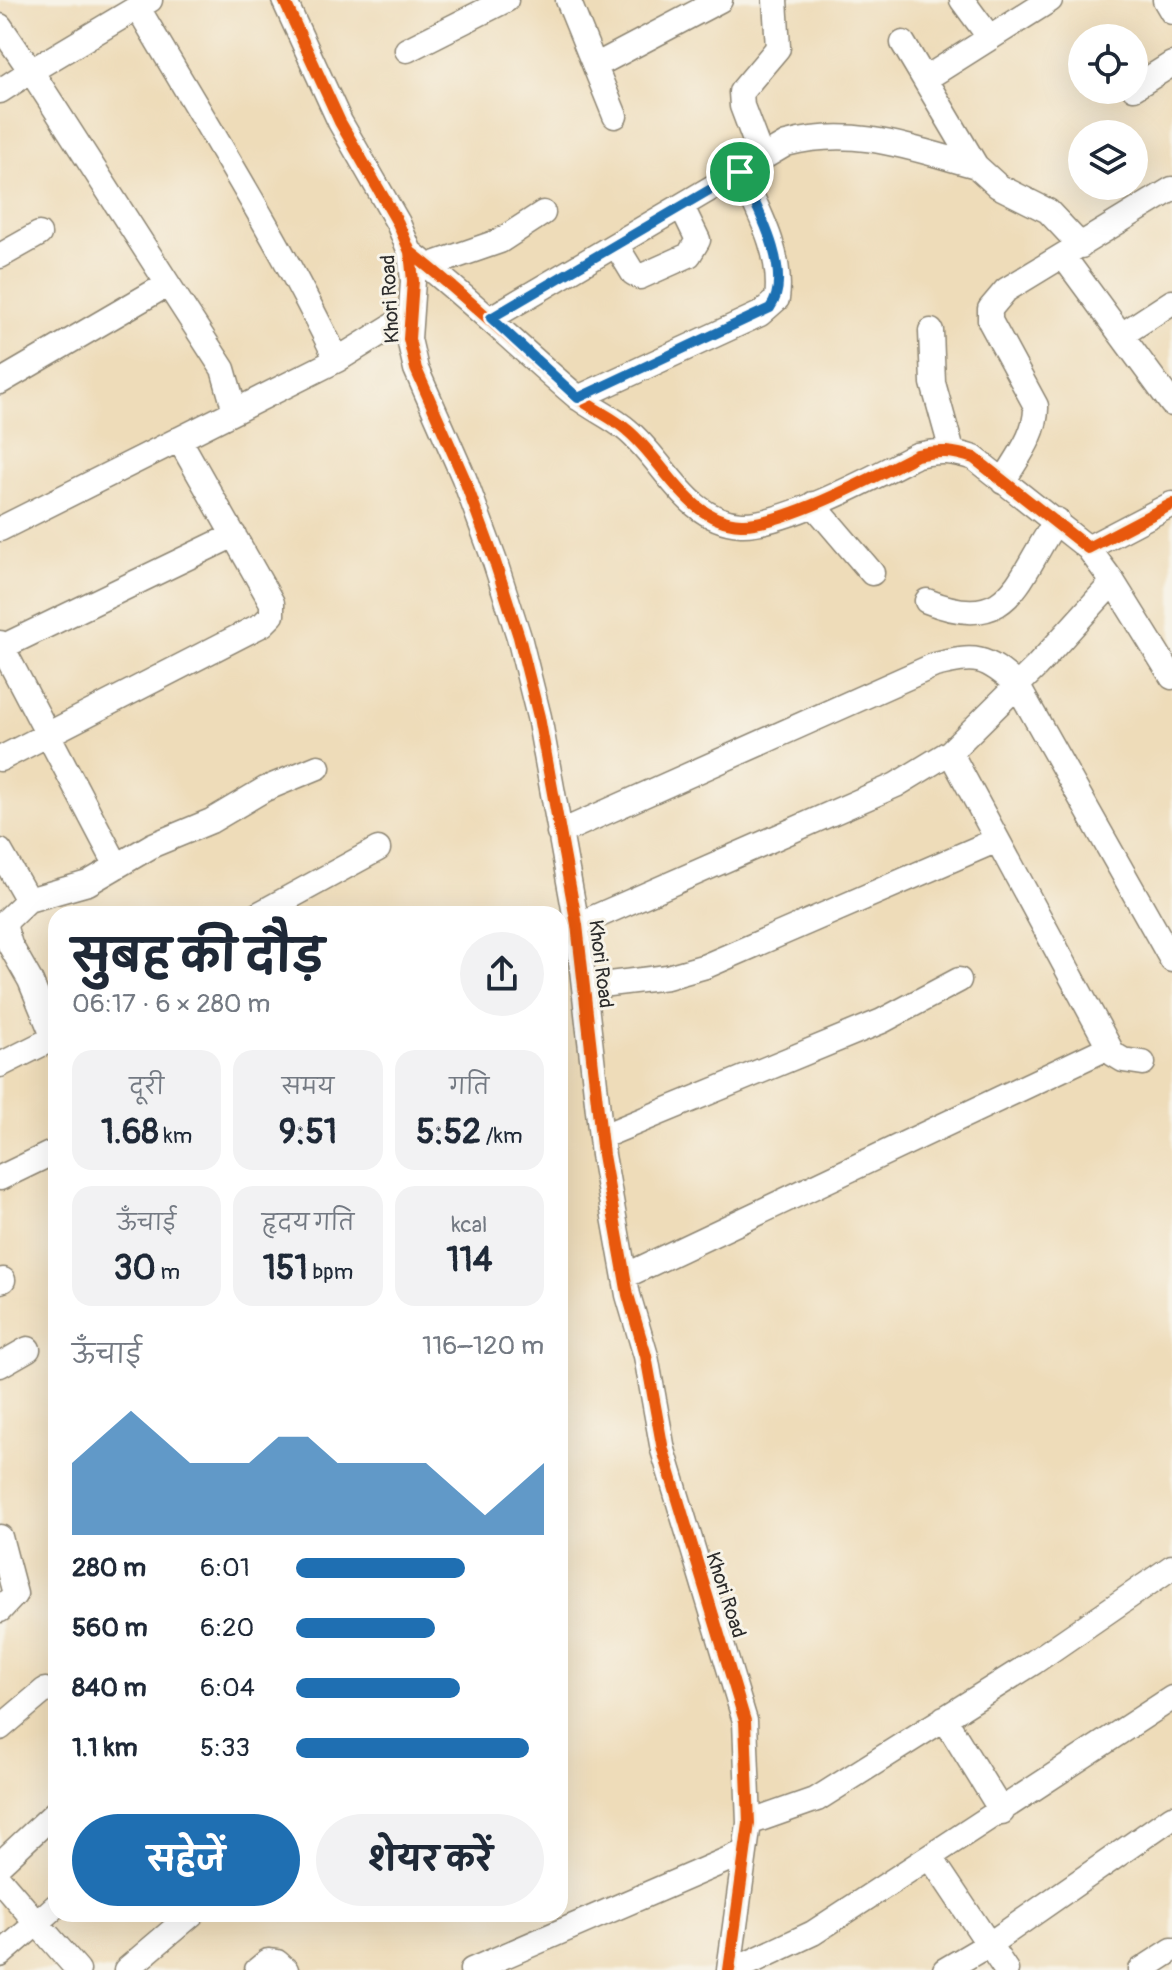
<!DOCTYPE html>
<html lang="hi">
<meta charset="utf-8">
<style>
:root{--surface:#fff;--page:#f2f2f3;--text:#1f2937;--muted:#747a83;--accent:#1f6fb2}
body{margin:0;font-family:Pangolin,"Playpen Sans Deva",sans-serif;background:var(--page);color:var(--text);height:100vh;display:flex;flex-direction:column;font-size:30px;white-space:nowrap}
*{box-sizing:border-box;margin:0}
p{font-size:26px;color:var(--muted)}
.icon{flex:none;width:44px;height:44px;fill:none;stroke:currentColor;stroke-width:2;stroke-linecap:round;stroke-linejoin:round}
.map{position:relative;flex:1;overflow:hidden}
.sheet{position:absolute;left:48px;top:906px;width:520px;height:1016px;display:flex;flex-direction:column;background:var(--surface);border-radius:24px;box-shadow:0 8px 32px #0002}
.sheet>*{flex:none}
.buttons{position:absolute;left:1068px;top:24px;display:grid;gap:16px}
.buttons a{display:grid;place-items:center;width:80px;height:80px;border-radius:50%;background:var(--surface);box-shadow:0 8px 32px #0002;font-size:40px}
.pin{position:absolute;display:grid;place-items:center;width:68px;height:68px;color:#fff;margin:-34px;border:4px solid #fff;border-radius:50%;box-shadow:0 2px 8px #0007}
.round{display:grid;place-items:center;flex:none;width:84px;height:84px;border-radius:42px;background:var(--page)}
.headline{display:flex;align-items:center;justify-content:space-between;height:136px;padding:0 24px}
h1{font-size:44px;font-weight:700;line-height:60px}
.figures{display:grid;grid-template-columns:repeat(3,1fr);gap:12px;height:136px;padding:8px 24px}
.figures div{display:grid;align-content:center;border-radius:20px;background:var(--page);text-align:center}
.figures b{font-size:34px;font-weight:700}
.figures small{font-size:22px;font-weight:400}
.figures p{font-size:22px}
.chart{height:224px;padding:16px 24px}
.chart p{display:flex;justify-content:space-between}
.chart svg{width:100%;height:144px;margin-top:8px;fill:var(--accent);opacity:.7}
.button{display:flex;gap:16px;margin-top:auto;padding:16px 24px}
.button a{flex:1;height:92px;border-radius:48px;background:var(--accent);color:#fff;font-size:32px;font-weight:700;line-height:92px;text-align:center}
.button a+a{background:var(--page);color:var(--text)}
ul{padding:0 24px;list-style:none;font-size:26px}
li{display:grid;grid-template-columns:128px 96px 1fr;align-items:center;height:60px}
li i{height:20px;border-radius:10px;background:var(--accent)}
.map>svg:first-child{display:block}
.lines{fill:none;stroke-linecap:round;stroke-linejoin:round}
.minor-casing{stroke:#8c8472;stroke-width:27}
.minor{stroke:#fff;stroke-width:24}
.cycleway-casing{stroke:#f7f3e8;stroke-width:17}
.cycleway{stroke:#e8590c;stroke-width:12}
.route-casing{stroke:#fff;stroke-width:16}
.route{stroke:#1f6fb2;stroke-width:10}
.labels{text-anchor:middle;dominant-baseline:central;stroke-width:6;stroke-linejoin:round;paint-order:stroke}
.street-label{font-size:20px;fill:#2b2b2b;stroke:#f7f3e8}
</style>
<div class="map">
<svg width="1172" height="1970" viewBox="0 0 1172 1970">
<rect width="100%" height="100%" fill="#f7f3e8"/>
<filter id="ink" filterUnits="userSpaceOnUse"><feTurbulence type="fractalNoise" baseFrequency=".0125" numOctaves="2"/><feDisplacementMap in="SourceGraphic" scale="16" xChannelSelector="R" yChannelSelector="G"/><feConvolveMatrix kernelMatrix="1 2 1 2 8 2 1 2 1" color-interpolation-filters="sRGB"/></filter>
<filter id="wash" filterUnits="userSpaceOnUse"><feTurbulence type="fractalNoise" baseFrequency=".006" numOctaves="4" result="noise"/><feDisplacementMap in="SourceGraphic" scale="32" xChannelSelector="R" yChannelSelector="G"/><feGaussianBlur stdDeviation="1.8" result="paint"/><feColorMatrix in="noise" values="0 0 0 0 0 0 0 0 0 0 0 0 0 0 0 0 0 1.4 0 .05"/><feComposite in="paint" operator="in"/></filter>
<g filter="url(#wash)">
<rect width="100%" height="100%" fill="#eedcb9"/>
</g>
<g filter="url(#ink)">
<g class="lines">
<g class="minor-casing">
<path id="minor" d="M284,0L340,122L398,223L410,252L413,281L409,339L416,369L464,478L495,562L519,637L539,717L577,925L603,1155L628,1295L646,1356L663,1450L745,1721L749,1823L729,1970
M568,0L615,116
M962,0L990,38
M1165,0L1172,12
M138,8C206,124 279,239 337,360
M0,26L31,71L150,0
M903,43L976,166L998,186L1048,211L1081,246
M407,50L506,0
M595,66L720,0
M925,79L1050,0
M1134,88L1172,64
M0,91L31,71L168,284
M762,159L742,106L741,92L778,48L775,0
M616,245L633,273L640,277L689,255L698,240L682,207
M410,252C468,297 520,349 576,396C592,409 612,417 627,430C665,461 686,521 741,524C783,526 878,475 917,455C939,450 953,451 974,458L1088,548L1172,504
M0,256L39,234
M1063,256L1172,404
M428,266L500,241L543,213
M491,318L786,144C855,126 910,148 976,166
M931,331L933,383L952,451
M1123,334L1172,302
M0,382L168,284L223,369L235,411
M578,398L760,314L777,299C783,254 759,212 740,172
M1003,482C1017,458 1037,434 1036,406L990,321V309L1006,290L1172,189
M813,504L872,573
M0,529L337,360L408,316
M1088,548L1113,582L1172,677
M927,601C1013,636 1017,576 1057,520
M0,643L117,866
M0,648L234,535
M950,752L1113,1054L1123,1060L1143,1063
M0,759L263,624L272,615V603L179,439
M559,833L935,665C976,655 985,656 1017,685L1172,960
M0,851L28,900
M259,914L378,849
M577,925L896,785L950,752L1036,667L1113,582
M584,987L667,977L706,966L997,840
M56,1043L30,980L10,945L5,928L7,920L28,900L88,883L153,845L211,821L265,789L318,767
M0,1065L54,1038
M601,1137L882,1021L959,980
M0,1178L56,1151
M625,1276L1109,1047
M0,1281L3,1280
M0,1365L28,1349
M0,1537L15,1594L0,1610
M944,1718L1002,1812
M0,1728L45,1690
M749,1823L817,1799L1034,1662L1172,1567
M931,1858L1006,1970
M0,1864L56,1812
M0,1880L37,1923L56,1906
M0,1955L37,1923L78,1970
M126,1970L192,1914
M257,1970L268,1961L277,1962L286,1970
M472,1970L745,1852
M734,1970L813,1933L1172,1698
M945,1970L991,1943L1172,1817
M1141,1970L1172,1950"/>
</g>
<use href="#minor" class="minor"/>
<g class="cycleway-casing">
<path id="cycleway" d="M284,0L340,122L398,223L410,252L413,281L409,339L416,369L464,478L495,562L519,637L539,717L577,925L603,1155L628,1295L646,1356L663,1450L745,1721L749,1823L729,1970
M410,252C468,297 520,349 576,396C592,409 612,417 627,430C665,461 686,521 741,524C783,526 878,475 917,455C939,450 953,451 974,458L1088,548L1172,504"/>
</g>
<use href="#cycleway" class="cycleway"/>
</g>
</g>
<g class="lines" filter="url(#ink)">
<g class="route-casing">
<path id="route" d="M740,172C756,205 795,274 770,308L578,398L491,318Z"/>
</g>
<use href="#route" class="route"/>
</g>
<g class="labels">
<g class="street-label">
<text transform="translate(390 299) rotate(-93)">Khori Road</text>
<text transform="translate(601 964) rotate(83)">Khori Road</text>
<text transform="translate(726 1595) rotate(72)">Khori Road</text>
</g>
</g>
</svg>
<div class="buttons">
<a><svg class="icon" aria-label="locate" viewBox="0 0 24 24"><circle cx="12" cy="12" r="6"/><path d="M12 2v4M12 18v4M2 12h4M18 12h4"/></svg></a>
<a><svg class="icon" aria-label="layers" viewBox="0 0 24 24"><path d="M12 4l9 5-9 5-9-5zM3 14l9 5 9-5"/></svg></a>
</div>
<div class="pin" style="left:740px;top:172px;background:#1e9e55"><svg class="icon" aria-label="arrive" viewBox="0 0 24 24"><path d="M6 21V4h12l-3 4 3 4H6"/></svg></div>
<section class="sheet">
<div class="headline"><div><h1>सुबह की दौड़</h1><p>06:17 · 6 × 280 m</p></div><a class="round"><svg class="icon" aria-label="share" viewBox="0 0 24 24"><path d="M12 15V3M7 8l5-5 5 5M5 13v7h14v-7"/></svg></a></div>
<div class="figures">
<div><p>दूरी</p><b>1.68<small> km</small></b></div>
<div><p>समय</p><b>9:51</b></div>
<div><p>गति</p><b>5:52<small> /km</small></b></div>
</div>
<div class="figures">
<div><p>ऊँचाई</p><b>30<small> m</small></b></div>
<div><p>हृदय गति</p><b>151<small> bpm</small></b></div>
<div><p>kcal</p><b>114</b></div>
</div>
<div class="chart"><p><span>ऊँचाई</span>116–120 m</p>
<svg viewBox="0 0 160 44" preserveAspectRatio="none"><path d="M0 44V22L10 14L20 6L30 14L40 22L50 22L60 22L70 14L80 14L90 22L100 22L110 22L120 22L130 30L140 38L150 30L160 22V44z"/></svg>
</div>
<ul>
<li><b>280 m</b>6:01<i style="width:68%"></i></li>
<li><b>560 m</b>6:20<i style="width:56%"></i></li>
<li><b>840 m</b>6:04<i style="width:66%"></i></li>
<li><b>1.1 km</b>5:33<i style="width:94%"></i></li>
</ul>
<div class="button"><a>सहेजें</a><a>शेयर करें</a></div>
</section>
</div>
